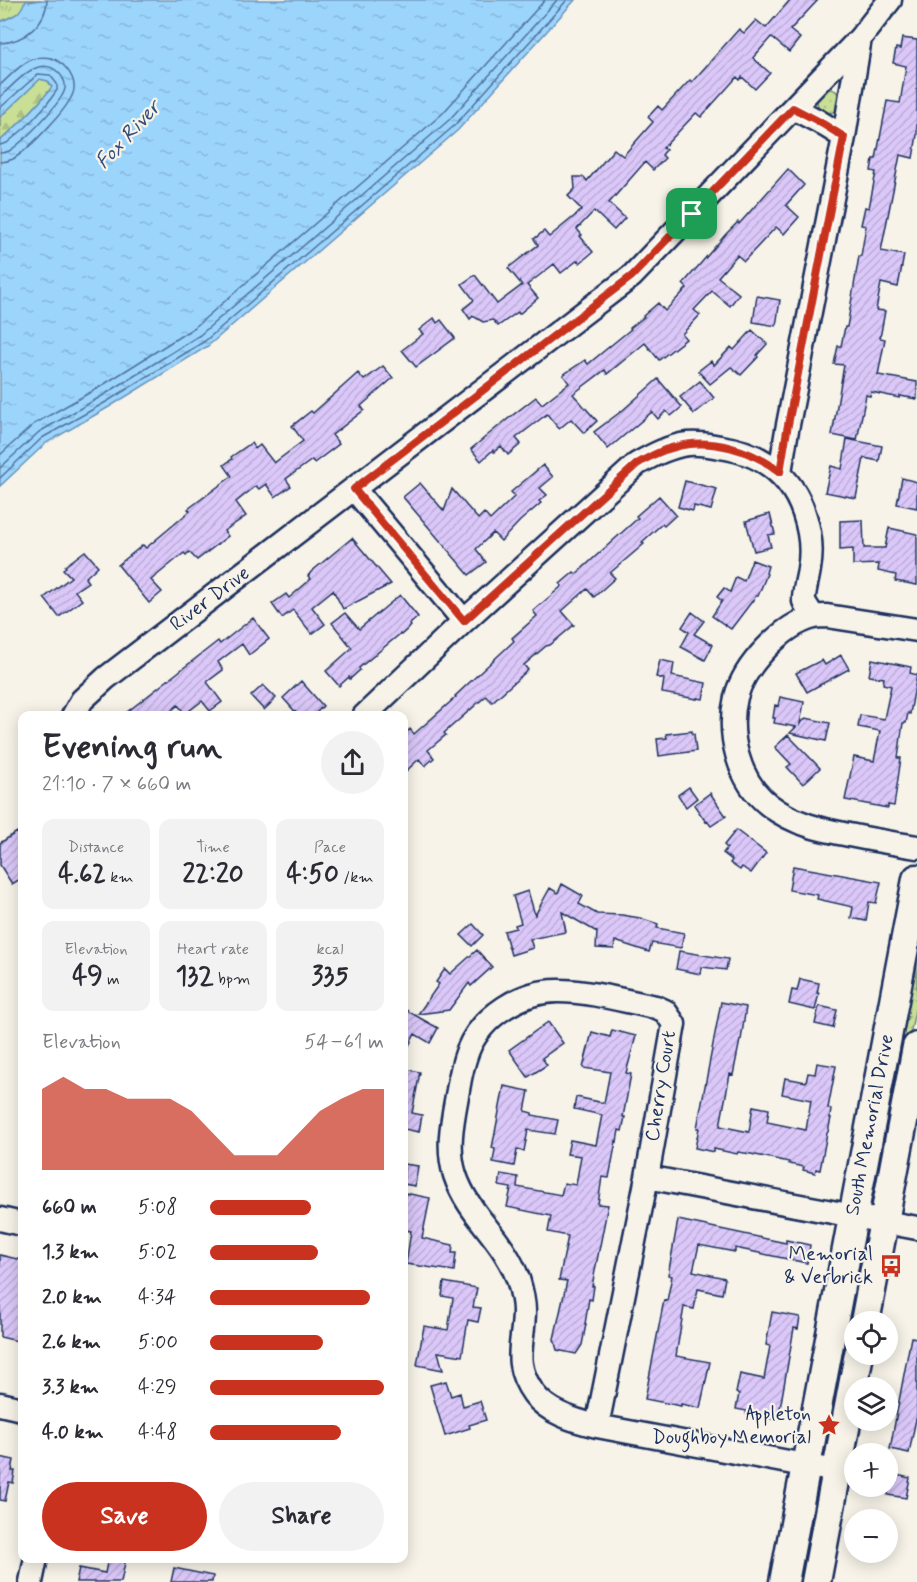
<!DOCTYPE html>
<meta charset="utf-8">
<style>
:root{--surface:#fff;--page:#f2f2f3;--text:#2b2b33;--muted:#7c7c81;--accent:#c8321e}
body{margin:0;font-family:Mynerve,sans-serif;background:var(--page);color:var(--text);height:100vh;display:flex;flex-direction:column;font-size:22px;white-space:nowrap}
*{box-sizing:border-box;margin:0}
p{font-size:20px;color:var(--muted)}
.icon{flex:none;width:33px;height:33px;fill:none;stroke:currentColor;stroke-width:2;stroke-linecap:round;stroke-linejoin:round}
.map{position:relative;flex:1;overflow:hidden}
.sheet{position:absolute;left:18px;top:711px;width:390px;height:852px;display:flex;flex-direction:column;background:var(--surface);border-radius:12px;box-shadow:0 3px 15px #0003}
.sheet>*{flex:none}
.buttons{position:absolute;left:844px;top:1311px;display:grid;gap:12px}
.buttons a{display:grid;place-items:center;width:54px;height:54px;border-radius:50%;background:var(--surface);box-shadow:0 3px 15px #0003;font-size:30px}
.pin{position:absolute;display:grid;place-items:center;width:51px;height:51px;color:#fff;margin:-26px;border-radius:12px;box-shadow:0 3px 9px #0006}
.round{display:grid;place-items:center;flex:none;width:63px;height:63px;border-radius:32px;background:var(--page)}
.head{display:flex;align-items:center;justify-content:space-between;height:102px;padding:0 24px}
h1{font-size:33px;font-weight:700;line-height:45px}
.metrics{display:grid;grid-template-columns:repeat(3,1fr);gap:9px;height:102px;padding:6px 24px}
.metrics div{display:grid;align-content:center;border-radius:12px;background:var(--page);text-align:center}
.metrics b{font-size:26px;font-weight:700}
.metrics small{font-size:16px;font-weight:400}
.metrics p{font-size:16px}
.chart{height:168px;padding:12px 24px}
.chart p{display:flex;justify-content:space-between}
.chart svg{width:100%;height:108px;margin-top:6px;fill:var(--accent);opacity:.7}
.button{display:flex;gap:12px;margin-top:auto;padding:12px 24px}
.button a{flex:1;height:69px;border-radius:36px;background:var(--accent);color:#fff;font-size:24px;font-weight:700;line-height:69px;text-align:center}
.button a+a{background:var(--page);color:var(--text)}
ul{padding:0 24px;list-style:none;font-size:20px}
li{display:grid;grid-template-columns:96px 72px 1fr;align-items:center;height:45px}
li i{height:15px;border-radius:8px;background:var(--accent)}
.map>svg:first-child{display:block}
.grass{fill:url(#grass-dots);stroke:#72877a;stroke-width:1.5}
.forest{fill:url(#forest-firs);stroke:#72877a;stroke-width:1.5}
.park{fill:url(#park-tufts);stroke:#72877a;stroke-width:1.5}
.water{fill:url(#water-ripples);stroke:#6893bd;stroke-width:1.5}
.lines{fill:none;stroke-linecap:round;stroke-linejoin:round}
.shore{stroke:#4f719d;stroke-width:1.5}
.building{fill:url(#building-hatch);stroke:#1b2f5e;stroke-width:1.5}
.minor-casing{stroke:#1b2f5e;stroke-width:27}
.major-casing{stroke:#1b2f5e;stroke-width:33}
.minor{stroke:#f7f3e8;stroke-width:22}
.major{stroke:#f7f3e8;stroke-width:28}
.route-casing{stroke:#fff;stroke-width:12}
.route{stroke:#c8321e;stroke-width:8}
.labels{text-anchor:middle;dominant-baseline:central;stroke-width:4.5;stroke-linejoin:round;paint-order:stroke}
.street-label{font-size:20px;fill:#1b2f5e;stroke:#f7f3e8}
.poi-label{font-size:20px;fill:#1b2f5e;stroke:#f7f3e8;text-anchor:end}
.water-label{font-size:21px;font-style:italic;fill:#35507e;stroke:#f7f3e8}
</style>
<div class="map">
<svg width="917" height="1582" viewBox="0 0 917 1582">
<defs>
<pattern id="grass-dots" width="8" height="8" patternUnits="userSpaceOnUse" patternTransform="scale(1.5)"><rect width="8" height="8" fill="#c8df95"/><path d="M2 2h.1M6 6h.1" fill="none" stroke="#abc083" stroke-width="1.8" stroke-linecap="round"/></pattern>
<pattern id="forest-firs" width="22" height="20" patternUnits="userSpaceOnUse" patternTransform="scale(1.5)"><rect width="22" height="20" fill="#c8df95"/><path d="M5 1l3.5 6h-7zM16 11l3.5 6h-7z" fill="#abc083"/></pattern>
<pattern id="park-tufts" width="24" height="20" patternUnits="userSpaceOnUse" patternTransform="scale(1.5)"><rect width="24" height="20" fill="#c8df95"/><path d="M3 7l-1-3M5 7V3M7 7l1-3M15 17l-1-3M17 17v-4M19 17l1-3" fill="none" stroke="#abc083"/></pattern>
<pattern id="water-ripples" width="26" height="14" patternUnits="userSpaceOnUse" patternTransform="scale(1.5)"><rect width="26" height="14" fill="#9cd5fc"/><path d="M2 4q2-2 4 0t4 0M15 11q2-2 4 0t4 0" fill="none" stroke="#86b7da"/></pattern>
<pattern id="building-hatch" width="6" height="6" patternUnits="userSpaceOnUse" patternTransform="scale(1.5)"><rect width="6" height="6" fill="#dbc8f9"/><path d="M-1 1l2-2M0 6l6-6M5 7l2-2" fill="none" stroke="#bbacd8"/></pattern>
</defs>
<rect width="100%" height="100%" fill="#f7f3e8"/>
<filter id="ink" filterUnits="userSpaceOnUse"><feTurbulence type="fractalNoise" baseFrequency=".0167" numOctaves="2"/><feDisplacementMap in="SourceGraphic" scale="12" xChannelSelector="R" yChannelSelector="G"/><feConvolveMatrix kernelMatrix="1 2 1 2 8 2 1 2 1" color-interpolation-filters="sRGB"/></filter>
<g filter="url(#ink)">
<path class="grass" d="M817 101a12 12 0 1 1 24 0a12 12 0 1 1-24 0Z
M917,927V1001L874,1209L866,1206Z
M867,1231L872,1234L832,1453L823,1459L819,1455L862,1232Z"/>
<path class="forest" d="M40,79L48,81L52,87C37,107 19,124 0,141V117Z"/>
<path class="park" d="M0,0H41L29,2L17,14L0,22Z"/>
<path class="water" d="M28,0L29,2L41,0H575L458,130L208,346L109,407L46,443L0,486V141C19,124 37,107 52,87L48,81L40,79L0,117V22C12,16 19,16 24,3Z"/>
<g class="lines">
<path class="shore" d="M0,43C24,42 46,24 47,0
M0,85C15,72 28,53 51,58C57,60 62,63 66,68C71,74 75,81 74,89C73,105 28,150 13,159C9,161 5,162 0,162
M0,97C14,85 38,53 58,72C62,76 66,82 65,88C64,101 21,144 9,151C5,153 4,153 0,153
M0,108L38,74L50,75L57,84V90L47,104L26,127L7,143L0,145
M0,455L34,424L98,388L195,327L442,114L545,0
M0,468L39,432L102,396L200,335L449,120L557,0
M0,478L42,438L106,402L205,341L454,126L567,0"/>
</g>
<path class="building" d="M790,0H818L790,30L800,38L789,52L771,37L753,58L770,73L755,89L742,77L740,80L737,77L701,117L696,113L663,148L666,150L662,155L665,158L653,170L645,162L609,203L625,218L614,230L594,211L577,229L582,235L580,236L593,252L580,263L578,260L561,273L554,264L527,285L538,298L519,314L518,312L498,326L493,320L483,322L473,316L470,319L463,309L474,300L462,284L475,275L497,304L522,285L508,268L538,245L534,239L544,231L549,237L582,210L568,196L575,189L574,177H584L587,181L614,149L623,156L653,122L648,117L658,106L662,110L690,80L692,82L739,29L744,33L756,20L766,28Z
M902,38L917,40V135L913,158L900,155L881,251L904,255L898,287L881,283L876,310L885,311L880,338L885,339L878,375L917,382V399L900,396V398L871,392L870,396L866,395L857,440L832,435L844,365L834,364L838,346H841L845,327H847L859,256H861L866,226L861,225L865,207L869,208L876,172L871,171L873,159H876L887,101L900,103L906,66L893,63L896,48L900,49Z
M788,169L804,185L786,205L799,217L784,234L776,227L744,261L737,255L718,277L739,294L730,306L712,291L694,310L700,315L682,334L686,339L659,360L645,343L607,374L605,370L573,394L597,421L584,433L571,419L559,429L547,414L516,438L521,444L508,455L501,446L494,452L493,450L481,461L471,449L500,425L536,397L542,404L569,383L563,375L585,360L588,364L631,329L630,328L644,317L643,316L658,303L665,311L687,288L683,284L726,234L738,222L739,224Z
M757,296L780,300L776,326L753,322Z
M434,318L437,323L441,320L455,338L416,367L402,350L423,334L419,330Z
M752,330L767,344L757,355L758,357L741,375L731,367L710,384L698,371L711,361L714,365L731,347L734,350Z
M383,366L393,378L361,406L364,410L332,435L339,444L314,463L312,460L286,479L291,486L275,497L266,484L259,489L256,486L236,502L246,516L224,531L228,536L197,560L189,552L186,555L184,553L151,580L162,592L149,603L118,565L143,545L146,548L190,511L188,509L232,476L224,465L232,459L231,457L251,443L255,449L260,445L274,463L303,441L292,426L311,411L313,413L358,373L364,380Z
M658,379L682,407L671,416L666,411L658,419L652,412L608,449L594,432L623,410Z
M700,381L714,398L694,414L680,397Z
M847,439L882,446L879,461L864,458L856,498L825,492L831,466L842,469Z
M543,465L553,477L540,488L547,495L539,501L541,503L520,521L501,541L493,533L476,549L486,562L469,575L403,497L420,483L444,511L452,489L478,519L484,513L490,520L515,496L511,492Z
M902,478L917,482V508L897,504Z
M685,481L717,489L711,510L694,506L693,511L678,507Z
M659,496L676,515L664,526L662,524L642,542L644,544L610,573L615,578L594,597L587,589L562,611L574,625L550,645L546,646L524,665L528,670L492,702L486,696L444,733L446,735L428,750L434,758L425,766L419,759L404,773V735L410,729L414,734L456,697L455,696L514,641L512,638L537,616L533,611L562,586L560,584L574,572L576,574L638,518L636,516Z
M770,514L775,534L768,535L771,547L754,551L746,521Z
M863,520L864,548H885L889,528L917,534V585L895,581L896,575L878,571L879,564L853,565V549L840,550V521Z
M352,538L391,584L343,609L333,590L312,607L325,624L312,634L293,610L282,618L272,604L286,594L289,598L311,579L308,576L311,572Z
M85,551L98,566L85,578L88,582L75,591L82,600L59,617L44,598L71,577L63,569L66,567L65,566Z
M752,560L768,566L766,573L767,574L758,596H756L731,629L712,616L722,601L717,597L724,588L730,592L736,577L744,581Z
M400,595L418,617L410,624L411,626L401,635L400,634L359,668L360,670L350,679L349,677L339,686L326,671L352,648L332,623L345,613L359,629Z
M692,612L704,621L694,634L713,645L705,660L681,647L689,632L682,627Z
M253,618L269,639L249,655L242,644L218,662L223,670L207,682L222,702L210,711L202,701L185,714L178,705L165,716H122L218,641L220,644Z
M841,655L849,669L807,692L796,673L822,660L825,665Z
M872,659L911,667L910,673L917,675L910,714L908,713L906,723H903L898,758H901L894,806L888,805V808L845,800L854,757L874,761L880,731L858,727L860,715L884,719L891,686L883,684L884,678L869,676Z
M660,660L674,663L672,676L706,683L703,699L697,698V699L662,693L664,679L656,677Z
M301,681L323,706L313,716H299L283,698Z
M263,685L276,698L264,710L251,696Z
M780,697L804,702L800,724L806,718L830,723L826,741L790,733L796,727L774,723L775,718H773L775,705L778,706Z
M692,731V734H694L696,751L659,756L657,739L667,738L666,734Z
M788,735L820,768L803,784L787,767L791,764L775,747Z
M689,787L697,798L686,807L678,795Z
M710,793L726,816L711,826L707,821L706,822L694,805Z
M736,830L766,853L751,873L742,867L740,870L730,863L732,860L723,853L727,848L724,845Z
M17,832L22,840V878L12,884L0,865V843Z
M793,866L881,882L876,903L869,902L866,921L851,918L853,907L817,899L818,895L789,890Z
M562,884L583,896L579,904L597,914L622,915L640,918L658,924L657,928L684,933L681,948L652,943L649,952L615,941L614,949L596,948L597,932L562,912L566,932L530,939L533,948L511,955L504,931L516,928L515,925L521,923L513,896L528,891L535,915L550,888L558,893Z
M473,924L483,935L472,946L461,935Z
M477,950L492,967L471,986L469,983L449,1010L418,1014L439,984L436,982L445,969L450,974Z
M679,951L728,959L726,970L702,967L701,974L676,969Z
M800,979L819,983L817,993H819L815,1010L789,1004L792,990L797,991Z
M721,1002L746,1007L741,1040H740L733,1075L730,1074L720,1126L749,1132L753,1106L769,1109L767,1122L806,1130L811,1100L782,1094L785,1078L806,1082L808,1073L815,1074L817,1063L836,1066L828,1108L831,1109L830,1118H831L828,1132L827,1133L820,1170L816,1169L815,1173L803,1170L804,1167L789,1164V1162L751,1154L738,1152L737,1154L714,1149V1152L695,1148L699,1128H697Z
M819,1006L837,1010L833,1028L815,1024Z
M404,1009L438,1028L430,1043L415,1034L404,1055Z
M548,1022L563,1043L542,1058L547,1065L528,1077L509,1050Z
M612,1030L636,1036L626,1073L631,1074L623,1117H625L622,1131L619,1130L617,1142L616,1141L609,1178L602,1177L598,1204L608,1205L592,1286H594L592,1300L589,1299L585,1324H586L582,1345L576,1354L557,1350L554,1339L567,1281L559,1280L568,1236L548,1232L551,1216L507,1207L511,1188L499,1186L501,1174L518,1177L517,1187L561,1195L564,1183L576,1185L581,1156L567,1154L570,1140L596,1145L602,1115L574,1109L576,1097L604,1103L610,1072L583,1068L592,1032L610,1037Z
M404,1069L420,1072L412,1113L422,1115L419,1132L404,1129Z
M504,1086L529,1091L525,1111L532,1113V1115L558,1120L555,1134L528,1130L524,1151L517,1150L514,1166L493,1162L495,1149L492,1148Z
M404,1164L418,1166L415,1186L404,1184Z
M405,1193L430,1198L422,1238L453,1245L452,1253H456L454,1271L406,1264L411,1231L404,1230V1203Z
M678,1220L786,1243V1240L810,1245L807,1263L735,1248V1252L699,1245L693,1271L725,1278L722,1294L698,1289L694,1309L684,1307L676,1356L710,1362L700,1408L681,1404V1406L645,1399L664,1300L667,1301L672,1276L668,1275Z
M0,1255L22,1260V1342L0,1337Z
M444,1282L477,1288L473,1307L481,1308L478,1322L468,1320L462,1356L438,1352L443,1370L417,1365L424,1326L448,1330L453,1298L442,1296Z
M772,1312L800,1317L798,1329L794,1328L778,1420L746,1414L747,1411L736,1409L739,1394L736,1393L740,1374L764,1379L770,1346L766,1345Z
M911,1337L917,1338V1419H916L909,1453L890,1449Z
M446,1381L451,1396L460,1393L463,1406L480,1401L486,1420L469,1425L470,1428L445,1436L430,1385Z
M0,1457L14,1460L12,1471H15L13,1483L9,1482L5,1501L0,1500Z
M888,1473L910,1478L906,1498L888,1495Z
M108,1558H126L121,1582H76L79,1568L105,1573Z
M174,1568L213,1576L212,1582H171Z"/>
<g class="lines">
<g class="minor-casing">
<path id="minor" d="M793,108L818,121L844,137
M780,472L787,430L844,137L860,38
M354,489L464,621
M917,630L827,616C823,616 818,616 814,617C782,625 744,666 736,697C727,734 738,781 769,805C795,825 823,830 854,836C875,840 896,844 917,847
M73,716L82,700L106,678L632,276L860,38L890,0
M364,716L464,621L637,464C653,455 670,446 688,444C699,443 710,445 720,447C770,454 800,483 809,533C811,544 811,558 809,569C808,578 803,594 804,601C806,606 811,612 813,617
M647,1177L917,1228
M0,1219L22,1224
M0,1404L22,1409
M597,1426L647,1177L674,1024L665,1011L656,1007C624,1001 591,991 558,991C521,991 482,1016 468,1050C463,1063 460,1077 458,1090C453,1118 446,1147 455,1175C469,1217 503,1237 518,1279C521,1289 524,1300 524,1311C524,1344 511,1362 534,1394C548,1413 575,1421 597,1426L836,1471
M31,1582L36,1558"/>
</g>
<g class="major-casing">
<path id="major" d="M865,1322L917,1047
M784,1582L917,879
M816,1582L859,1354"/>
</g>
<use href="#minor" class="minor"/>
<use href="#major" class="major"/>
</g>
</g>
<g class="lines" filter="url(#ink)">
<g class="route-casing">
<path id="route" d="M793,108L818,121L844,137L787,430L780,472C752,450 711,437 675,447C661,450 649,457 637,464L464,621L354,489L632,276Z"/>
</g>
<use href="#route" class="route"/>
</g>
<defs>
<g id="bus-bare" transform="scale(1.8)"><path d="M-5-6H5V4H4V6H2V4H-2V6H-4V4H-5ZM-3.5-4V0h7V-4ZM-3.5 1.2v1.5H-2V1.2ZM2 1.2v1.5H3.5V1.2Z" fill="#c8321e" stroke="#f7f3e8" stroke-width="2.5" paint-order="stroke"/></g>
<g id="sight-bare" transform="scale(1.8)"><path d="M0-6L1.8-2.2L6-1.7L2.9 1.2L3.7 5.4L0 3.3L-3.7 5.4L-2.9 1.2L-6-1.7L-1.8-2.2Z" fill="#c8321e" stroke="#f7f3e8" stroke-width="2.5" paint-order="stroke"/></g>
</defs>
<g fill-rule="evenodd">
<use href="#bus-bare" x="891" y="1266"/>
<use href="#sight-bare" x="829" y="1425"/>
</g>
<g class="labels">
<g class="street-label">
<text transform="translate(210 599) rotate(-37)">River Drive</text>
<text transform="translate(661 1086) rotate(-81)">Cherry Court</text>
<text transform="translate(870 1125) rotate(-79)">South Memorial Drive</text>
</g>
<g class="poi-label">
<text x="873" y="1254">Memorial<tspan x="873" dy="23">&amp; Verbrick</tspan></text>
<text x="811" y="1414">Appleton<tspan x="811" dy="23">Doughboy Memorial</tspan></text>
</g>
<g class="water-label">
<text transform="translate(128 135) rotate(-47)">Fox River</text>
</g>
</g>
</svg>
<div class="buttons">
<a><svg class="icon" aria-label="locate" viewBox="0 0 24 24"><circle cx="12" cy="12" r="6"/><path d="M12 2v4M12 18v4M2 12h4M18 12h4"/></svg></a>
<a><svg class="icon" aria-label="layers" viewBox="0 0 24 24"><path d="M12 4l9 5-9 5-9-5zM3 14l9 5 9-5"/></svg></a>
<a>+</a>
<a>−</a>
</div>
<div class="pin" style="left:692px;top:214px;background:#1e9e55"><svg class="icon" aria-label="arrive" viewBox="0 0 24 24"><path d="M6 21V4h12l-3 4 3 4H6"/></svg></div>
<section class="sheet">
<div class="head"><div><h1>Evening run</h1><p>21:10 · 7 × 660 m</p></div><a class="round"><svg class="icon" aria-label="share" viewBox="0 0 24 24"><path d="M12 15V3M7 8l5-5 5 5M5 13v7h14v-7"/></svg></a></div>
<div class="metrics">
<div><p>Distance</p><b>4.62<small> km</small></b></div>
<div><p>Time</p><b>22:20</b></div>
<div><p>Pace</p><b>4:50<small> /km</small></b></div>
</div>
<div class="metrics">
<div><p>Elevation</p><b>49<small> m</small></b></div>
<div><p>Heart rate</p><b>132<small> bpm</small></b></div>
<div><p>kcal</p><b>335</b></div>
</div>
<div class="chart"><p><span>Elevation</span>54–61 m</p>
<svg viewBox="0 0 160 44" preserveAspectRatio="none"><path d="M0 44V11L10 6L20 11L30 11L40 15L50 15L60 15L70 20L80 29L90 38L100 38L110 38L120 29L130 20L140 15L150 11L160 11V44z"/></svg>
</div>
<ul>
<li><b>660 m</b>5:08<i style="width:58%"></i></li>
<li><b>1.3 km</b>5:02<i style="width:62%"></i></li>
<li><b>2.0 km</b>4:34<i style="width:92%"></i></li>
<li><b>2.6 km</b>5:00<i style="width:65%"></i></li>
<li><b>3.3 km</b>4:29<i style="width:100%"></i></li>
<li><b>4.0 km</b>4:48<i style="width:75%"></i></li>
</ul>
<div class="button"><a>Save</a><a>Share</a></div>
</section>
</div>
